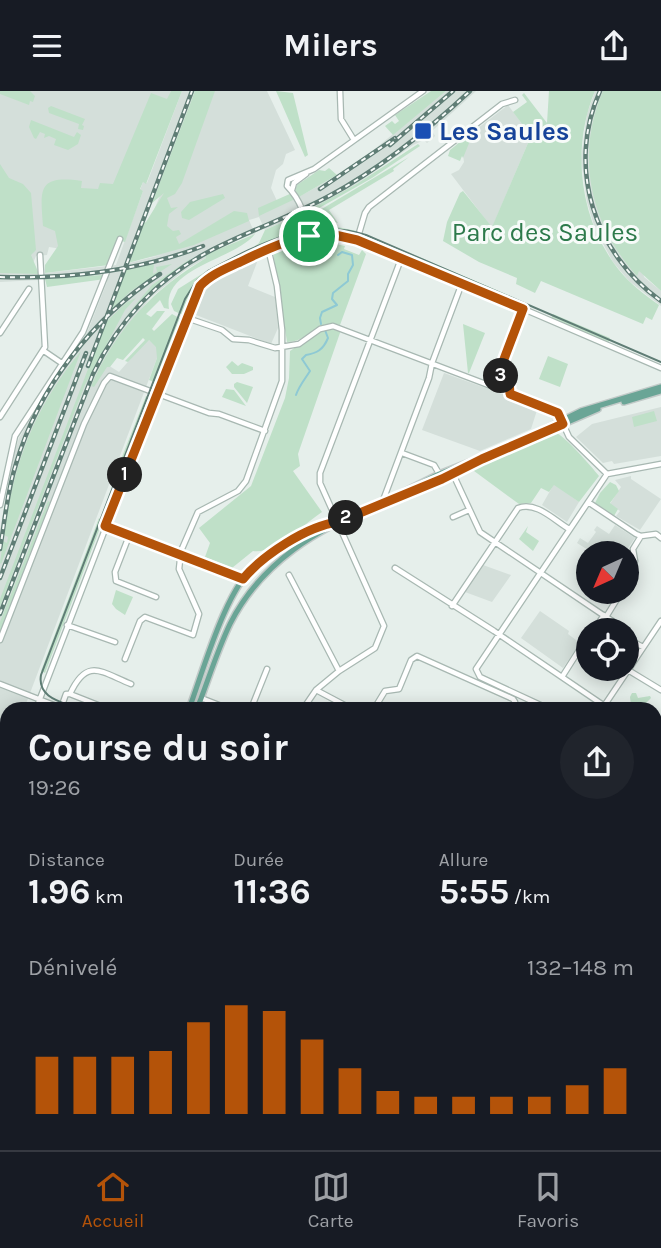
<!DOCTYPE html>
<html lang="fr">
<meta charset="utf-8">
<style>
:root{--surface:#171b24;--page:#20242c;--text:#f1f3f6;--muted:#9ea1a6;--line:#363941;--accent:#b45309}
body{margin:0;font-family:Karla,sans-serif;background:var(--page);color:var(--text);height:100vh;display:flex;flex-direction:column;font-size:26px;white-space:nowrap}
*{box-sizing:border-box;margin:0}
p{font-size:23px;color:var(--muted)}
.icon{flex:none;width:38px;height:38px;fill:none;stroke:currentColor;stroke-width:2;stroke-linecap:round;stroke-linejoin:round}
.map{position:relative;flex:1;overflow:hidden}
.details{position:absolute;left:0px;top:611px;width:662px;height:450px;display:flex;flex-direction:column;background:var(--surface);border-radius:21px 21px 0 0;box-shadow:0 4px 18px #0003}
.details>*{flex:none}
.needle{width:46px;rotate:224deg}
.fabs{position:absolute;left:576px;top:450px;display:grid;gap:14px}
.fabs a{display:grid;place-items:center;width:63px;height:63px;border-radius:50%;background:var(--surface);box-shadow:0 4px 18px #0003;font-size:35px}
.pin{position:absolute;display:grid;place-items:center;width:60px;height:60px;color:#fff;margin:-30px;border:4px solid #fff;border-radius:50%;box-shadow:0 2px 7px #0007}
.km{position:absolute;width:35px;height:35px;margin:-18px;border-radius:50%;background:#222;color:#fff;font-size:19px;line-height:35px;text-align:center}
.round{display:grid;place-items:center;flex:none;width:74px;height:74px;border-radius:37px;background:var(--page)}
.head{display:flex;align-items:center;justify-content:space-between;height:119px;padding:0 28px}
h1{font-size:38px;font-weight:700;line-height:52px}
.figures{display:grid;grid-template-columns:repeat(3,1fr);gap:10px;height:119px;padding:7px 28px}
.figures div{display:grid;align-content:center}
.figures b{font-size:35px;font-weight:700}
.figures small{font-size:19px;font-weight:400}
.figures p{font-size:19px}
.chart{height:196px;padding:14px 28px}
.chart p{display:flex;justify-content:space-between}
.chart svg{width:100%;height:126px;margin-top:7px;stroke:var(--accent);stroke-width:6}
header{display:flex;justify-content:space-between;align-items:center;height:91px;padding:0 28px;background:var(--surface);font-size:32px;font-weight:700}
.tabs{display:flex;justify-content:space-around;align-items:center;height:98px;border-top:2px solid var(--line);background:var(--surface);font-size:19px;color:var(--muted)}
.tabs a{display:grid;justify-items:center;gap:4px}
.tabs .current{color:var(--accent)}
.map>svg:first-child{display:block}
.built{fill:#d4dfda}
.green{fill:#bfe0c8}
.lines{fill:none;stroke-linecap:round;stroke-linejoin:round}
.stream{stroke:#8ec9d4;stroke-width:2}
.minor-casing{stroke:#a8b8b2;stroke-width:7}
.major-casing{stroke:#c2cac8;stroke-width:8}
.minor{stroke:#fff;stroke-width:4.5}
.major{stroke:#6aa596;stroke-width:5}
.tram{stroke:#5f7d75;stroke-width:2}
.rail-casing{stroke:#5f7d75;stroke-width:4.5}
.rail{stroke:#f7fbf9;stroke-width:2;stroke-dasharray:5;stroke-linecap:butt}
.route-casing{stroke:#fff;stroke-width:14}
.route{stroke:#b45309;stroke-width:9}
.transit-dot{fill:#1a4fb4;stroke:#f7fbf9;stroke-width:2.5}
.labels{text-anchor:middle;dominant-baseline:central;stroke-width:6;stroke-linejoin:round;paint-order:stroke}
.transit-label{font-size:26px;font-weight:bold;fill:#164399;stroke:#f7fbf9;text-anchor:start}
.park-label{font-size:26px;fill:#2d7a4b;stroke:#f7fbf9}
</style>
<header><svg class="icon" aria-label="menu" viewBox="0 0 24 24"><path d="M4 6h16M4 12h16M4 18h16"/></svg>Milers<svg class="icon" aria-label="share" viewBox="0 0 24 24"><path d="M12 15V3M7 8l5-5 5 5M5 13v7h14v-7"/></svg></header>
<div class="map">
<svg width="661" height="1059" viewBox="0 0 661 1059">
<rect width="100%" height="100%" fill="#e6efeb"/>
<path class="built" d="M0,0H171L113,166L49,156L47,164L36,165L33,172H0Z
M182,0H195L129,172L161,164L133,169L204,0H267L295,59L286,63L283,73L276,79L271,97L277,110L295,108L329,89L371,61L446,0H476L432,40L435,45L427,52L424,49L413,54L355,94L319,115L265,139L259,126L249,129L255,143L241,147L185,179L150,207L103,271L119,281L148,248L157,256V267L24,618H7V670L0,682V439L13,366L19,347L31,327L87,242L107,191L101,184L45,188V182L116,174L143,100L140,99L143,91L147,92Z
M595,0H611L644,186L661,200V215L629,190L613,171L595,138L587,111L581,68L587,23Z
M508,14L531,45L492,137L451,83L459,79L464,71L463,64L456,54Z
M259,166L248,195L275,206L278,237L271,253L196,224L201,200L244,173Z
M0,180L39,183V189L0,191Z
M444,282L538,316L531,338L480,360L422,339Z
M661,316V365L614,373L612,370L603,372L576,346L592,333Z
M631,385V388L661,408L640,439L616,425L620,420L610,413L621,396L615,389Z
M554,393L579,411L567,431L542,414Z
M615,434L635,447L628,457L631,471L627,478L626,462H593L577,452L580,447L588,452L596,441L594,439L597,435L609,443Z
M483,474L511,484L492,511L465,501Z
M540,520L569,540L568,543L580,552L563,577L521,547Z"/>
<path class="green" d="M0,0H30L35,5L33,11L30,10L29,14L0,3Z
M171,0H182L146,93L143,91L140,98L143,100L125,151L121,150L122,147L120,145L109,174L45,182V174L58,155L55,140L43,135C40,97 38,84 82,90L81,97L98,98L100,92L113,93L151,2L167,8Z
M195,0H215L182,92L175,103L167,107L171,117L178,116L169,123L167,135L173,140L179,139L181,143L176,146L179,153L234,120L247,122L249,130L194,154L128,172L144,132L146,131L164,102L152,112Z
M276,0L293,2L308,64L305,66Z
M431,0H446L393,44L385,35L392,30L395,33L399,30L395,24Z
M549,0H595C571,57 579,129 619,179C630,193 645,204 659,214L652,229L646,226L643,233L541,190L535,202L516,193L517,187L479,171L443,150L447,131L460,102L463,100L492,136L531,45L513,21L527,11L522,4L524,2L547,32Z
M603,0H661V200L639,180L637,185C590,133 575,65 603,0Z
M51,15L85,28L82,34L84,35L83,39L78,38L79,33L49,22L48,17Z
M31,29L74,46L77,41L81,44L78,53L68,59L54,54L56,48L49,45L44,47L45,43L40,41L36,48L34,47L29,36Z
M474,40L463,67L462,65L460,70L448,65L450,59Z
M418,53L420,55L372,87L314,120L312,126L305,121L355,94Z
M409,66L393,78L394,80L329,119L338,132L315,126V122Z
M0,73L9,87L23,93L31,102L36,159L31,164L39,183L0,182Z
M329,77L337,84L299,106L295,100L297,94L319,79L325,80Z
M292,102L295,108L259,125L258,117Z
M223,103L225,107L189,129L182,127L181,121L190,111Z
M303,122L306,136L304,143L269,154L205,186L198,195L183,224L174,220L171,213L178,198L213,176L254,156L259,152L265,139Z
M317,129L337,133V136L357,140L352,145L317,142Z
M255,143C235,169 162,176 169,218L164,217L160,209L146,223L151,226L157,220H165L152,238L154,240L172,223L181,228L156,292L149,289L157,267L156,256L149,249L128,271L125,270L145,249L143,247L123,269L117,267L110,276H107L94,296L91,295C117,236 154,198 206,167L205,164Z
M329,148L355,152L327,151L345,155L344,158L359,164L362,159L366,163L340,234C315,227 310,251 287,251L273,161L288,154Z
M419,166L515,207L513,212L417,172Z
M190,168L191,169L155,196L126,225L152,194Z
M154,173L153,183L157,181L156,176L172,173L131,200L112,218L126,179Z
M102,184L105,188L47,196L45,188Z
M136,207L125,219L85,294L0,516V508L106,231L127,211Z
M553,223L610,247L608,252L551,227Z
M463,233L485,242L469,282H468Z
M331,236L341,239L300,357L298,363L300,375L293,380L322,421C305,432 274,464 253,460L232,477L205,466L210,452L199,437L251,395L285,307L289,287L290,260L320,240Z
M81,260L1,473L0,472L3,450L7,452L8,446L4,444C14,371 34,317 81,260Z
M548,265L568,273L560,296L539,288Z
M232,270L238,275L242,272L253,276V279L244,283H232L226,276Z
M237,291L253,296L247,312L234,296V293Z
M226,298L234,299L246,315L222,306Z
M146,305L150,307L120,383L116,381Z
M654,320L657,330L634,336L632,326Z
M555,341C564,344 592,376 599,385L579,411L554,394L549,401L541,397L531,412L519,413L470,377Z
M610,391L616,394L619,400L610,412L618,418L614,425L595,412L600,402Z
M48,410L50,411L0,541V531Z
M99,427L103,429L45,582L41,580Z
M528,435L526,441L539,450L533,460L519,448Z
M116,499L133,506L125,524L116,518L112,513Z
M632,602H636L638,607L650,605L651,607L645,613L646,618H641L636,613L631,614L630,606Z
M655,976L661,979V1059H538L535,1054H654Z"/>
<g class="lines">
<path class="stream" d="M321,233L320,227L322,221L337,214L332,208L333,202L348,190V183L353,174L352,164L342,161L338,164
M296,304C299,295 305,288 310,280L302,268L306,264C317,262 323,259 328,247L325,239"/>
<g class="minor-casing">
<path id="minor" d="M340,0L341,28L354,49
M292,99L294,92L306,83
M309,145C306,127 301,109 287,95L288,89L314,78L423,0
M357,149L365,122L369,116L502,13L515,9
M187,227L222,239L233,248L249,249L275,257L299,253L320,238L333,235L491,295L495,292L522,219
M0,242L29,198
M44,260L63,273
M498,284L509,289L510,303L558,322L569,346L607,383
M0,326L45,256L40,164
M402,362L434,374L441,386
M453,383L480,441L606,526
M588,411L636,443L641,445L656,443L661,447
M382,412L429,287L432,272L462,192
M0,414L15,345L83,241L120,148
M453,426L469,419
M105,435L243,488
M129,445L115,481L116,490L156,506
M395,477L494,540L609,618
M626,483L635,470L633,458L641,445
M289,484L339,580
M626,487V494
M452,515L518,417C536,410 554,429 569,438
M67,534L115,551
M594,539L604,524
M619,539L617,533L606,526L622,500
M626,547L643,556
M0,549L84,333L104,292L110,285L209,322L219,323L265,340
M125,568L140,530L145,526L193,544L199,523L179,478L181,460L198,421L238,400L246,390L282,290V239L277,195L268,157
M628,579L661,599
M562,586L588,545
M0,593L64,618
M316,599L352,618
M70,603L108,618
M201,607L229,618
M167,616V618
M61,617L66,603H70C87,566 101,581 131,593
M36,618L194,207L200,195L207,188L275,154L309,145H344L433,179L661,277
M251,618L267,578
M303,618L316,599L339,580L375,557L384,535L320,392V382L401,168
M374,618L385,600L399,598L411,569L417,565L513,608L515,611L512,618
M549,618L480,586L476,578L607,383L661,373
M602,618L661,530
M654,646L661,650
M654,691L661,695
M0,697L7,686
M654,726L661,716
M654,754L661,758
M0,768L7,771
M0,797L7,783
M654,812L661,809
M0,841L7,844
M654,842V852
M654,855L661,857
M0,873L7,859
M0,894L7,897
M654,902H661
M0,952L7,955
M654,972L661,975
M0,1010L7,1012
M150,1054L165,1059
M510,1054L513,1059
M523,1054L526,1059
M220,1058L222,1054
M305,1059L309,1054"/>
</g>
<g class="major-casing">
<path id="major" d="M624,311L661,300
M533,346L598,318
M399,403L439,383L510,355L581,320L661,296
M189,618C204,578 225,499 257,472C278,454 304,444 328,432L335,431
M197,618C208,590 217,560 230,533C261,471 318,437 380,413C414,399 452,388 482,367
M21,1059L23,1054
M33,1059L35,1054"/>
</g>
<use href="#minor" class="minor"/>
<use href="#major" class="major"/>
<path class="tram" d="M79,618C62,611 37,607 41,584L185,208L197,189L208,180C257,154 309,125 366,144L661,271
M28,1059L30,1054"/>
<g class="rail-casing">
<path id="rail" d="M600,0C566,76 594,162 661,210
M390,54L453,0
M320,98L395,47
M0,186C68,188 139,180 203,155
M88,275L192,0
M0,458C5,429 7,401 16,373C38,297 94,226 160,183
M0,487L86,262
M0,523L93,283C118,231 157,188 208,161C248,140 290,126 329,105C381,77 427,40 470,0"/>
</g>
<use href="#rail" class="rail"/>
</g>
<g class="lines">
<g class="route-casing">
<path id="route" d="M335,144L357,149L523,218L498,284L509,289L510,303L558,322L563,333L482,368L442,388L338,431C307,435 263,464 243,488L105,435L200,195C210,184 225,178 238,172C269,157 299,142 335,144Z"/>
</g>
<use href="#route" class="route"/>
</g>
<rect class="transit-dot" x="414" y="31" width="18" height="18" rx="3.5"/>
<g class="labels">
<g class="transit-label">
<text x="439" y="40">Les Saules</text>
</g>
<g class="park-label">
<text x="545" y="141">Parc des Saules</text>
</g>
</g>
</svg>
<div class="fabs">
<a><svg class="needle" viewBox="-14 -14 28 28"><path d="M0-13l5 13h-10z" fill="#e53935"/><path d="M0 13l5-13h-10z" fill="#9ea1a6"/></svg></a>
<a><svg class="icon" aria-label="locate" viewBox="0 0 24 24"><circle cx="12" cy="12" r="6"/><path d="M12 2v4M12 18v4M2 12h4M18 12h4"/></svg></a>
</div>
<div class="pin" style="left:309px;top:145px;background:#1e9e55"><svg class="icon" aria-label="arrive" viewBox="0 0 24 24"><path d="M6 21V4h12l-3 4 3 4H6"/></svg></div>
<b class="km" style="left:125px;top:384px">1</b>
<b class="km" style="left:346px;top:427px">2</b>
<b class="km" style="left:501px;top:285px">3</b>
<section class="details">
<div class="head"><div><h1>Course du soir</h1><p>19:26</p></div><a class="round"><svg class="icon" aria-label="share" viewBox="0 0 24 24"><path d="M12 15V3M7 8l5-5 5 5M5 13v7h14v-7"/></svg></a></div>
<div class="figures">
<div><p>Distance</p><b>1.96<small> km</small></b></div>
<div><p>Durée</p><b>11:36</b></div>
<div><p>Allure</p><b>5:55<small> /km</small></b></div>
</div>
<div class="chart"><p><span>Dénivelé</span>132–148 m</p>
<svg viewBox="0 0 160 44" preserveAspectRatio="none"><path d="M5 44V24M15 44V24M25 44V24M35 44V22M45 44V12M55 44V6M65 44V8M75 44V18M85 44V28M95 44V36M105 44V38M115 44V38M125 44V38M135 44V38M145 44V34M155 44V28"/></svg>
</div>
</section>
</div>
<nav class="tabs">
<a class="current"><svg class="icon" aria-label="home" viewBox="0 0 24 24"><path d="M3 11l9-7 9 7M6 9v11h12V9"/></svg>Accueil</a>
<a><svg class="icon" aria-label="map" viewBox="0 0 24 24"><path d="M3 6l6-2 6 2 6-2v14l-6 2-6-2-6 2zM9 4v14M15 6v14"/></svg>Carte</a>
<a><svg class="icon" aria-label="saved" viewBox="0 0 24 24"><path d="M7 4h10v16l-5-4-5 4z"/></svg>Favoris</a>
</nav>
